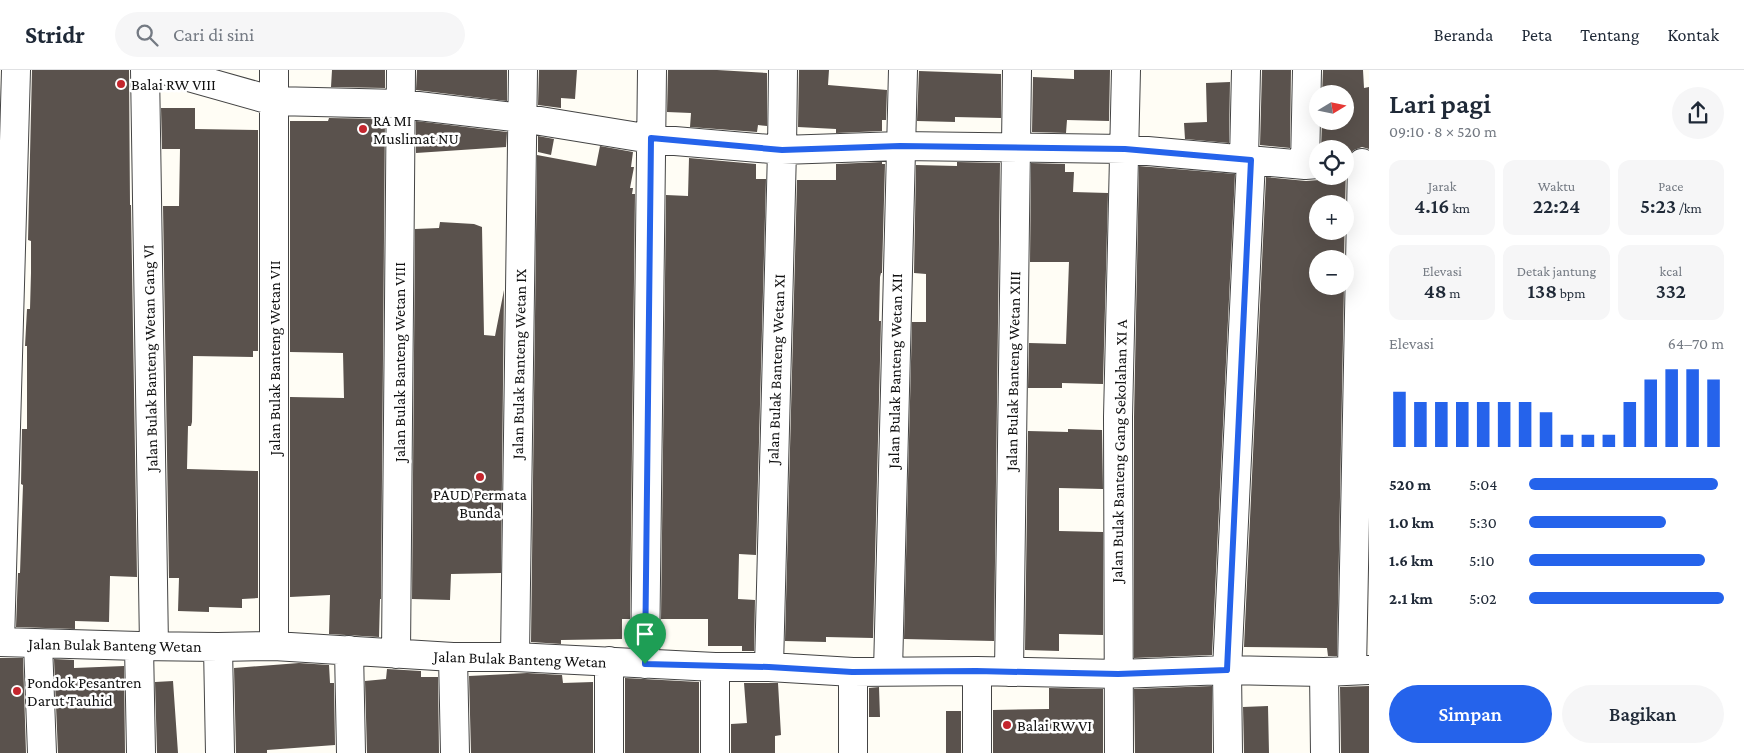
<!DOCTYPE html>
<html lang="id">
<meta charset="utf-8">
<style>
:root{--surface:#fff;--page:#f6f6f7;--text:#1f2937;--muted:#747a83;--line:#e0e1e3;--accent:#2563eb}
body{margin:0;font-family:"Crimson Pro",serif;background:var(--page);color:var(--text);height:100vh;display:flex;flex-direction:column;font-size:19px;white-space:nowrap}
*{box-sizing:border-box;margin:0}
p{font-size:16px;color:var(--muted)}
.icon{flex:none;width:28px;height:28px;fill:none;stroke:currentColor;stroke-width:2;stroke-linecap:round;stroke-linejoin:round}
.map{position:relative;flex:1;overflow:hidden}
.side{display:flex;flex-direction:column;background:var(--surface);width:375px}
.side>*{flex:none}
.needle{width:32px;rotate:80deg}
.tools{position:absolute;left:1309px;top:15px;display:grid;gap:10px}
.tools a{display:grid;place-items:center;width:45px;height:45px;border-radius:50%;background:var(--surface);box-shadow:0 5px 20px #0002;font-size:25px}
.pin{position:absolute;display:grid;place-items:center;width:42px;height:42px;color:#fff;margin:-51px -21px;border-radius:50% 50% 50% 0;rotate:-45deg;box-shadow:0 0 5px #0007}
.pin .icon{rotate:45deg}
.round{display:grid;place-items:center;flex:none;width:52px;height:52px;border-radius:26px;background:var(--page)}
.overview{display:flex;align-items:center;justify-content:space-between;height:85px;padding:0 20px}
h1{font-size:28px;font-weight:600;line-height:38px}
.metrics{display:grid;grid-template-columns:repeat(3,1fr);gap:8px;height:85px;padding:5px 20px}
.metrics div{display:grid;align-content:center;border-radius:12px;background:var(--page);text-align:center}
.metrics b{font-size:21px;font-weight:600}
.metrics small{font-size:14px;font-weight:400}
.metrics p{font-size:14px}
.chart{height:140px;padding:10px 20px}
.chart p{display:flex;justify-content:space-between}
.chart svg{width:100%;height:90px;margin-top:5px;stroke:var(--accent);stroke-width:6}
.action{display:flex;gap:10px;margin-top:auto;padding:10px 20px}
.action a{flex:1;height:58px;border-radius:30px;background:var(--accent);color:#fff;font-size:20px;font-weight:600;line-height:58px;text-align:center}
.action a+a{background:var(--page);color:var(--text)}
ul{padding:0 20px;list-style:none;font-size:16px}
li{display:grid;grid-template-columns:80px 60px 1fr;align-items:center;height:38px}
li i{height:12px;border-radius:6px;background:var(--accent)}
header{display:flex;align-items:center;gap:30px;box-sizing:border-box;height:70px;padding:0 25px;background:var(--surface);border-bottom:1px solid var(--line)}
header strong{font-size:24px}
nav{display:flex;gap:28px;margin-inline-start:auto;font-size:18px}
.search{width:350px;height:45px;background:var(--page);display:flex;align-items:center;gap:12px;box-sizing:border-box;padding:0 18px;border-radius:28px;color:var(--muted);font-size:19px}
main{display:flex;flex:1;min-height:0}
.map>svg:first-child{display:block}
.building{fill:#5a524d;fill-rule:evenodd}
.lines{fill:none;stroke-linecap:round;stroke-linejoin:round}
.minor-casing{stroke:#444;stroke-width:30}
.minor{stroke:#fff;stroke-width:28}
.route-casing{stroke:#fff;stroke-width:10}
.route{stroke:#2563eb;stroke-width:6}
.poi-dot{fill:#c4262e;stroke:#fff;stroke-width:2}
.labels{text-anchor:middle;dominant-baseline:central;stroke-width:5;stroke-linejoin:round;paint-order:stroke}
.poi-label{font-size:16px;fill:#111;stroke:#fff;text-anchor:start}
.street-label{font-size:16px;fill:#111;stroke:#fff}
</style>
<header>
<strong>Stridr</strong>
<div class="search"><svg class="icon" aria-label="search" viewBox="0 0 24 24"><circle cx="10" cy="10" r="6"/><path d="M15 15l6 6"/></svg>Cari di sini</div>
<nav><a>Beranda</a><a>Peta</a><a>Tentang</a><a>Kontak</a></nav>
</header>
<main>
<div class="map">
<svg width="1369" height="683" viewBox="0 0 1369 683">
<rect width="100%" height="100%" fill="#fffdf5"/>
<path class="building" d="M32,0H129L130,135H131L137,507L110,506L109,552L75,551V559L16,557L18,503H20L23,415L21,414L22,359H27V276H25L27,239H30L31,203V171L28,170Z
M332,0H385V18L331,17Z
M417,0H507V31L416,20Z
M539,0H577L575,29L561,28V38L538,35Z
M668,0H717L767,3V56L758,55L757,62L690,57L691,43L667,42Z
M799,0H829L828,15L887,20L886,50H882V61L836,63V59L798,57Z
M1074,0H1110L1109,51L1067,50L1066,63L1032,62L1033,7L1074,9Z
M1262,0H1291L1290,78L1260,75Z
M1323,0H1363L1364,18L1369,17V79L1362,77L1354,80L1348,85L1346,93L1344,189H1318V216H1344L1337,586H1328L1327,578L1244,577L1266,107L1306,111L1319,110L1327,106H1345V79H1321L1322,51H1345V24H1322ZM1318,134H1345V161H1318Z
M919,1L1001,4V48L955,47V52L917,51Z
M1230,12L1229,73L1185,69L1184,53L1207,52L1206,13Z
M161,38H195V59L258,60V281H253V287L193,286L192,352L191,356H188L187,399L258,401V528L242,529V538L209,537V542L178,541L179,508H169L163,136H179L180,79H162Z
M329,48L385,49L381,529H380L379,567L329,564L330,525L290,527V327L344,328L343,283L290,282V51H328Z
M416,51L507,62L506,77L416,83Z
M538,66L554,69L551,85L538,82Z
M600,76L633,82L631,97H634L630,118H633L632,124H635L630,549H622V569L561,570V574L531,572L537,85L596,96Z
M689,88L756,94V109H766L756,485L739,484L738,529L755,530L754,581H742V576H708V549H661L666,125L688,126Z
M882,92V94H885L882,203H881L880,207L879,251H881L873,568L826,567V572L785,571L797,110H836V94Z
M957,92L1000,93L994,571L904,569L912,252H926V204L914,203L916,95L957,96Z
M1031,93L1065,94V102H1074L1073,122L1108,123L1103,314L1062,313V318H1028L1029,273L1066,274L1069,192H1030Z
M1139,96L1235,104L1212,585L1134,588V347Z
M440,152L474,154L482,157L484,265L495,266L504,220L501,503L451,504L450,530L412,529L415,159L439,158Z
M1068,359L1102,360L1103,419L1059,418V461L1103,462V565L1059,564V581L1025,580L1028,361L1068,362Z
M0,588H23L26,683H0Z
M54,589L74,590V598L124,596L125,683H58Z
M299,593L329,595L330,613H334L335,675L267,680V683H236L234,598Z
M387,599L421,601V607H438L439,683H367L365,611L386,609Z
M527,603L562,605L563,613L593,612V683H471L469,606Z
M625,608L699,612V683H625Z
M173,611L178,683H157L155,612Z
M744,613H778L781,665L775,666V683H731V654L747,653Z
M1212,616V683H1135L1134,619Z
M1369,616V683H1341L1340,617Z
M879,617L880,647H869V618Z
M1049,618L1103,619V683H993V640L1049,639Z
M1268,636L1269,683H1244L1243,637Z
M946,641H961V683H946Z"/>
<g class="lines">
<g class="minor-casing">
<path id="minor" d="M145,0L154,576
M164,0L274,31L401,34L522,48L651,69L782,80L900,76L1125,79L1305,95L1318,94
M274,0V576
M1244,90L1246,0
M1305,95L1307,0
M0,572L139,576L218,577L274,576L453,587H515L715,597H769L853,602L977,601L1118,604L1227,600L1324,602L1369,600
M0,572L16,0
M38,574L42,683
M139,576L141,683
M218,577L220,683
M349,580L351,683
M396,584L401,0
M453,587L455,683
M515,587L523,0
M609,591V683
M645,594L652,0
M769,597L782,80L783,0
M1352,599L1362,93
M888,601L903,0
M977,601V683
M853,602V683
M1009,602L1017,0
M1324,602L1325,683
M715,683V597
M1119,683L1118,347L1126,0
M1228,683L1227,600L1251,90"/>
</g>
<use href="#minor" class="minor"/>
</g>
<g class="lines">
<g class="route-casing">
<path id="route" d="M651,68L782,80L900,76L1125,79L1251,90L1227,600L1118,604L976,601L852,602L769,597L645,594Z"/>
</g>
<use href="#route" class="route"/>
</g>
<g class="poi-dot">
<circle cx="121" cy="14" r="5"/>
<circle cx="363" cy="59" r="5"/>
<circle cx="480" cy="407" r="5"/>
<circle cx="17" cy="621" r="5"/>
<circle cx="1007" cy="655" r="5"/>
</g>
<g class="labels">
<g class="poi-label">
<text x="131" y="14">Balai RW VIII</text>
<text x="373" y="50">RA MI<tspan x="373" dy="18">Muslimat NU</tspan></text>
<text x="480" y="424" text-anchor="middle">PAUD Permata<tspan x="480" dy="18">Bunda</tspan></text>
<text x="27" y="612">Pondok Pesantren<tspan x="27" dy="18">Darut Tauhid</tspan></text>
<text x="1017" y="655">Balai RW VI</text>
</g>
<g class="street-label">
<text transform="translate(150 288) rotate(-91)">Jalan Bulak Banteng Wetan Gang VI</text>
<text transform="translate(274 288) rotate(-90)">Jalan Bulak Banteng Wetan VII</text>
<text transform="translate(399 292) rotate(-90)">Jalan Bulak Banteng Wetan VIII</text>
<text transform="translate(519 294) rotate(-89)">Jalan Bulak Banteng Wetan IX</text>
<text transform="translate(776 299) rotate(-88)">Jalan Bulak Banteng Wetan XI</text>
<text transform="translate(895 301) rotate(-89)">Jalan Bulak Banteng Wetan XII</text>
<text transform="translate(1013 301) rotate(-89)">Jalan Bulak Banteng Wetan XIII</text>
<text transform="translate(1119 381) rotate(-89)">Jalan Bulak Banteng Gang Sekolahan XI A</text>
<text transform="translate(115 575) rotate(1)">Jalan Bulak Banteng Wetan</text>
<text transform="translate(520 589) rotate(2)">Jalan Bulak Banteng Wetan</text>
</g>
</g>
</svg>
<div class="tools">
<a><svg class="needle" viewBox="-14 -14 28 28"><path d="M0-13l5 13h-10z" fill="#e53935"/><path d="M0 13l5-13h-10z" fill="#747a83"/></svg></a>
<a><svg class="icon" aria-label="locate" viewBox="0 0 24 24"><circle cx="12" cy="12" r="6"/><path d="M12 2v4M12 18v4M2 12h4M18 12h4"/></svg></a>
<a>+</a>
<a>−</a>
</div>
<div class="pin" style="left:645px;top:594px;background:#1e9e55"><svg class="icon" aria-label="arrive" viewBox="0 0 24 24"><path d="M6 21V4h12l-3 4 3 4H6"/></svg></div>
</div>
<section class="side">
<div class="overview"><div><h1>Lari pagi</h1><p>09:10 · 8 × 520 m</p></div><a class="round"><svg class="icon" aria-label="share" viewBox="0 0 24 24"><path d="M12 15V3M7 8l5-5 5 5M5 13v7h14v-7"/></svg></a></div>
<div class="metrics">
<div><p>Jarak</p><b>4.16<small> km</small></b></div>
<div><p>Waktu</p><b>22:24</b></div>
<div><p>Pace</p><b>5:23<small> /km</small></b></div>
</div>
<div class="metrics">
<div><p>Elevasi</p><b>48<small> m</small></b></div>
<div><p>Detak jantung</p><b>138<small> bpm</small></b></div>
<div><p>kcal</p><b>332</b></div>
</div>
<div class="chart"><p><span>Elevasi</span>64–70 m</p>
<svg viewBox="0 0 160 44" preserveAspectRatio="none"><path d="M5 44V17M15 44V22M25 44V22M35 44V22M45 44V22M55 44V22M65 44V22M75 44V27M85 44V38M95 44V38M105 44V38M115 44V22M125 44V11M135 44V6M145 44V6M155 44V11"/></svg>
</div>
<ul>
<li><b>520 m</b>5:04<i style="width:97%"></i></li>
<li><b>1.0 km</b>5:30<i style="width:70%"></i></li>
<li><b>1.6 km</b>5:10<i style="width:90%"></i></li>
<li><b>2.1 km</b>5:02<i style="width:100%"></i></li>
</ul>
<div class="action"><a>Simpan</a><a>Bagikan</a></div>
</section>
</main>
